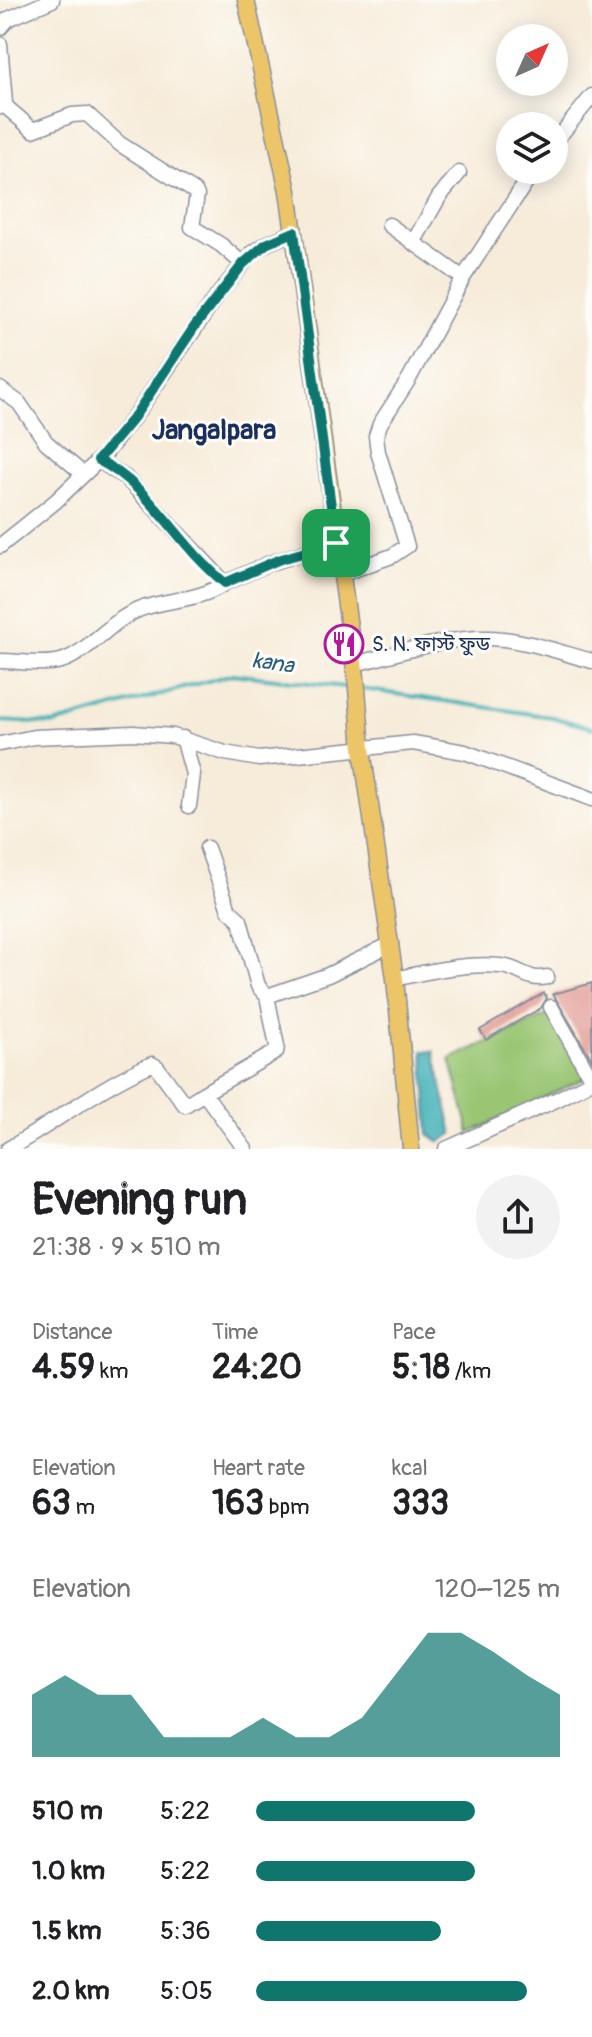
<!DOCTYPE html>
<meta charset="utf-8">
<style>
:root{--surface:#fff;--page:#f2f2f2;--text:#202124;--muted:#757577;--accent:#0f766e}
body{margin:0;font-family:Pangolin,"Noto Sans Bengali",sans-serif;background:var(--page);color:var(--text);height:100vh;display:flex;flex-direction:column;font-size:30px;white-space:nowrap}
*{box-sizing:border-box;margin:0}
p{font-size:26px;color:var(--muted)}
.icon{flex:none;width:44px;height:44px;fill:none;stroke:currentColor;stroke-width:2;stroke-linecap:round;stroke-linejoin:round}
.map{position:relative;height:1149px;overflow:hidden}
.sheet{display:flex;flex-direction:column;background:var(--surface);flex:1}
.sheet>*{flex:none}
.needle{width:52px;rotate:45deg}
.tools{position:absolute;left:496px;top:24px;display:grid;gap:16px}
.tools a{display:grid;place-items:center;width:72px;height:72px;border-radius:50%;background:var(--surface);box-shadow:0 4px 20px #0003;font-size:40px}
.pin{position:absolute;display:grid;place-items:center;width:68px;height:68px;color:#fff;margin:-34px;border-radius:16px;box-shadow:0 4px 12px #0006}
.round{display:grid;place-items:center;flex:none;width:84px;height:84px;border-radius:42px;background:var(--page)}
.headline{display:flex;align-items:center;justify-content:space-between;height:136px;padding:0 32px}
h1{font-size:44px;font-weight:700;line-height:60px}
.stats{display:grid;grid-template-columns:repeat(3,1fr);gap:12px;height:136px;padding:8px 32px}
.stats div{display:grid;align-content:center}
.stats b{font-size:34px;font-weight:700}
.stats small{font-size:22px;font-weight:400}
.stats p{font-size:22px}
.chart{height:224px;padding:16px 32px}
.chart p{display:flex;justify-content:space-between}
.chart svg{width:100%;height:144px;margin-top:8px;fill:var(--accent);opacity:.7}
ul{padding:0 32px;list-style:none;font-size:26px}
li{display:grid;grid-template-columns:128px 96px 1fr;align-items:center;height:60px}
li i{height:20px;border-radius:10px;background:var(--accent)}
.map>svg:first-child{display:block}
.green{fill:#9ac673;stroke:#5a7a68;stroke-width:2}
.water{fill:#3fb0b6;stroke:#2d708a;stroke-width:2}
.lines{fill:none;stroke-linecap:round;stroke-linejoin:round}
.stream{stroke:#3fb0b6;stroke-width:4}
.building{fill:#e4a29c}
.minor-casing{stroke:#898e9c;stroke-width:17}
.major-casing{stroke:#898e9c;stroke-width:19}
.minor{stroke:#fff;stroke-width:14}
.major{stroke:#edc569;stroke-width:16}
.route-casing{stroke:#fff;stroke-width:16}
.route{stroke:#0f766e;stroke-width:10}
.labels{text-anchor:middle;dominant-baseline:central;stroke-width:6;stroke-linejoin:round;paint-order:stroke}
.poi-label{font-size:20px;fill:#1b2f5e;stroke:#fdfcf7;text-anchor:start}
.water-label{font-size:22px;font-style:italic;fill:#285c7d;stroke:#fdfcf7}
.district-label{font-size:28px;font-weight:bold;fill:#1b2f5e;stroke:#fdfcf7}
</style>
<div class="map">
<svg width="592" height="1149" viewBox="0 0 592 1149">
<rect width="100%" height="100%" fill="#fdfcf7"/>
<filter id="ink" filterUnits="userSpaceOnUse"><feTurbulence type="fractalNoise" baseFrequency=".0125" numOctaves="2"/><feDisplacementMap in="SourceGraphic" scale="16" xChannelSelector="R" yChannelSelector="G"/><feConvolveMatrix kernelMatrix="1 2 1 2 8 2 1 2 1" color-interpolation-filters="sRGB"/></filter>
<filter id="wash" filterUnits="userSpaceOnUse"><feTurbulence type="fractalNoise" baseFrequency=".006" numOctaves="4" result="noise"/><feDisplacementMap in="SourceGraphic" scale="32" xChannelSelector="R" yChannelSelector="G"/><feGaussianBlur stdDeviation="1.8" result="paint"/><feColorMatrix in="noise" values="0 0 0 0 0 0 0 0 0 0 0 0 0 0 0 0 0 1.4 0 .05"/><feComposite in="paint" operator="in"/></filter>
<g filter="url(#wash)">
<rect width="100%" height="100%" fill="#f7ecda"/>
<path class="green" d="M552,1013L587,1077L470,1133L450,1059Z"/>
<path class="water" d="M423,1051H434L453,1134L440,1142L429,1134Z"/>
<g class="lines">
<path class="stream" d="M362,689L552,717L592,728
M0,721L54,724L233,674L353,688"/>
</g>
<g id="blocks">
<path class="building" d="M592,983V1060L553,994Z
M544,993L547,998L541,1008L486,1040L480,1030Z"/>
</g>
</g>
<g filter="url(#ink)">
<use href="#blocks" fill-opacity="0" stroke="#898e9c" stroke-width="2"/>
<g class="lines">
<g class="minor-casing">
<path id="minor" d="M0,28L8,19L52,0
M0,44L5,103L0,107
M4,105L33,130L72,115L87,114L120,144L194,191L197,195L192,227L221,245L243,264
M554,143L592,96
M389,225L463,278
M413,243L439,197L459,173
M0,389L19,403L46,442L83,474
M98,460L126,478L225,583L270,563L336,543
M0,546L56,501L105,454L134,417L218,295L251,254L266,244L294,232
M342,574L392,556L407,546L378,452L376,436L380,424L409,379L463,278L534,170
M0,661C19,661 43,666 61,661C88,653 110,621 138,610C168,598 198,602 225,583
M354,664C397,654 444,637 489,638C523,639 559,652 592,661
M183,738L193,774L189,806
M0,744L34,737L133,733L173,736L225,753L259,759L413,743L465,752L592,799
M207,848L229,910L240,920L258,986L267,996
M395,979C429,971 466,963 500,966C519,967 528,982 547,977
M551,1007L592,1080
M8,1149C56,1122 100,1086 152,1064L157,1067L185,1105L204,1093
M245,1149L204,1093L276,1052L277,1046L267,996L328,975L391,944
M446,1149L558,1099L592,1081"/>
</g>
<g class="major-casing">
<path id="major" d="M246,0L288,191L306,318L356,677L362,749L395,979L411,1149"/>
</g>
<use href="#minor" class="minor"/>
<use href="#major" class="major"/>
</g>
</g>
<g class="lines" filter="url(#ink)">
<g class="route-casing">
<path id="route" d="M294,232L336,543L278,560L225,583C179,547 151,486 98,460L134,417L195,326L243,264L266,244Z"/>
</g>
<use href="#route" class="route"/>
</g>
<defs>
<g id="restaurant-ring" transform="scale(2)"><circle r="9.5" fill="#fdfcf7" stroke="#b5179e" stroke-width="1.5"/><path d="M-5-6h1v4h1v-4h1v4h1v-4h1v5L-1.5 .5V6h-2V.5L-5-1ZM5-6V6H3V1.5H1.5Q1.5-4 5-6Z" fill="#b5179e"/></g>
</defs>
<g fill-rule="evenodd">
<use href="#restaurant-ring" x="344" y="644"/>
</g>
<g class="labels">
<g class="poi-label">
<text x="372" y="644">S. N. ফাস্ট ফুড</text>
</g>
<g class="water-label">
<text transform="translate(273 663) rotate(8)">kana</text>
</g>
<g class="district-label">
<text x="214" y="430">Jangalpara</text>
</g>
</g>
</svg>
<div class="tools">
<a><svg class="needle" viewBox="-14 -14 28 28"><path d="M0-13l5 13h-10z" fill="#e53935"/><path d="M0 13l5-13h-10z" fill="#757577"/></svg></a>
<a><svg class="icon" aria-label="layers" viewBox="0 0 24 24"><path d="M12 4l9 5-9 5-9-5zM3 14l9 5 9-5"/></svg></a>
</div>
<div class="pin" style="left:336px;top:543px;background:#1e9e55"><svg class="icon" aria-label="arrive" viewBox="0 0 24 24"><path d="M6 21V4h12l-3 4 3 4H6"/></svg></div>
</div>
<section class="sheet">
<div class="headline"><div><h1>Evening run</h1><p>21:38 · 9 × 510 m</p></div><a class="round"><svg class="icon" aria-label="share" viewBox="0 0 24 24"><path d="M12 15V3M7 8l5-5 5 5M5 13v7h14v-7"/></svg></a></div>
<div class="stats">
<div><p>Distance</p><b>4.59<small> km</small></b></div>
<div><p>Time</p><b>24:20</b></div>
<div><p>Pace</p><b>5:18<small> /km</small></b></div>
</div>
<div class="stats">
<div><p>Elevation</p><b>63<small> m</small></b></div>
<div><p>Heart rate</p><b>163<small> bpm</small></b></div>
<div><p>kcal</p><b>333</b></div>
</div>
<div class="chart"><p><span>Elevation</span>120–125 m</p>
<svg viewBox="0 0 160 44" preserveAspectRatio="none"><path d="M0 44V25L10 19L20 25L30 25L40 38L50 38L60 38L70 32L80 38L90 38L100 32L110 19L120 6L130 6L140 12L150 19L160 25V44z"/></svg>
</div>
<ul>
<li><b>510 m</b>5:22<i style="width:72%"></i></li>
<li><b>1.0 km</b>5:22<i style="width:72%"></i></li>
<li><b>1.5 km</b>5:36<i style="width:61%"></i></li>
<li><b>2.0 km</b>5:05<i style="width:89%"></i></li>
</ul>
</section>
